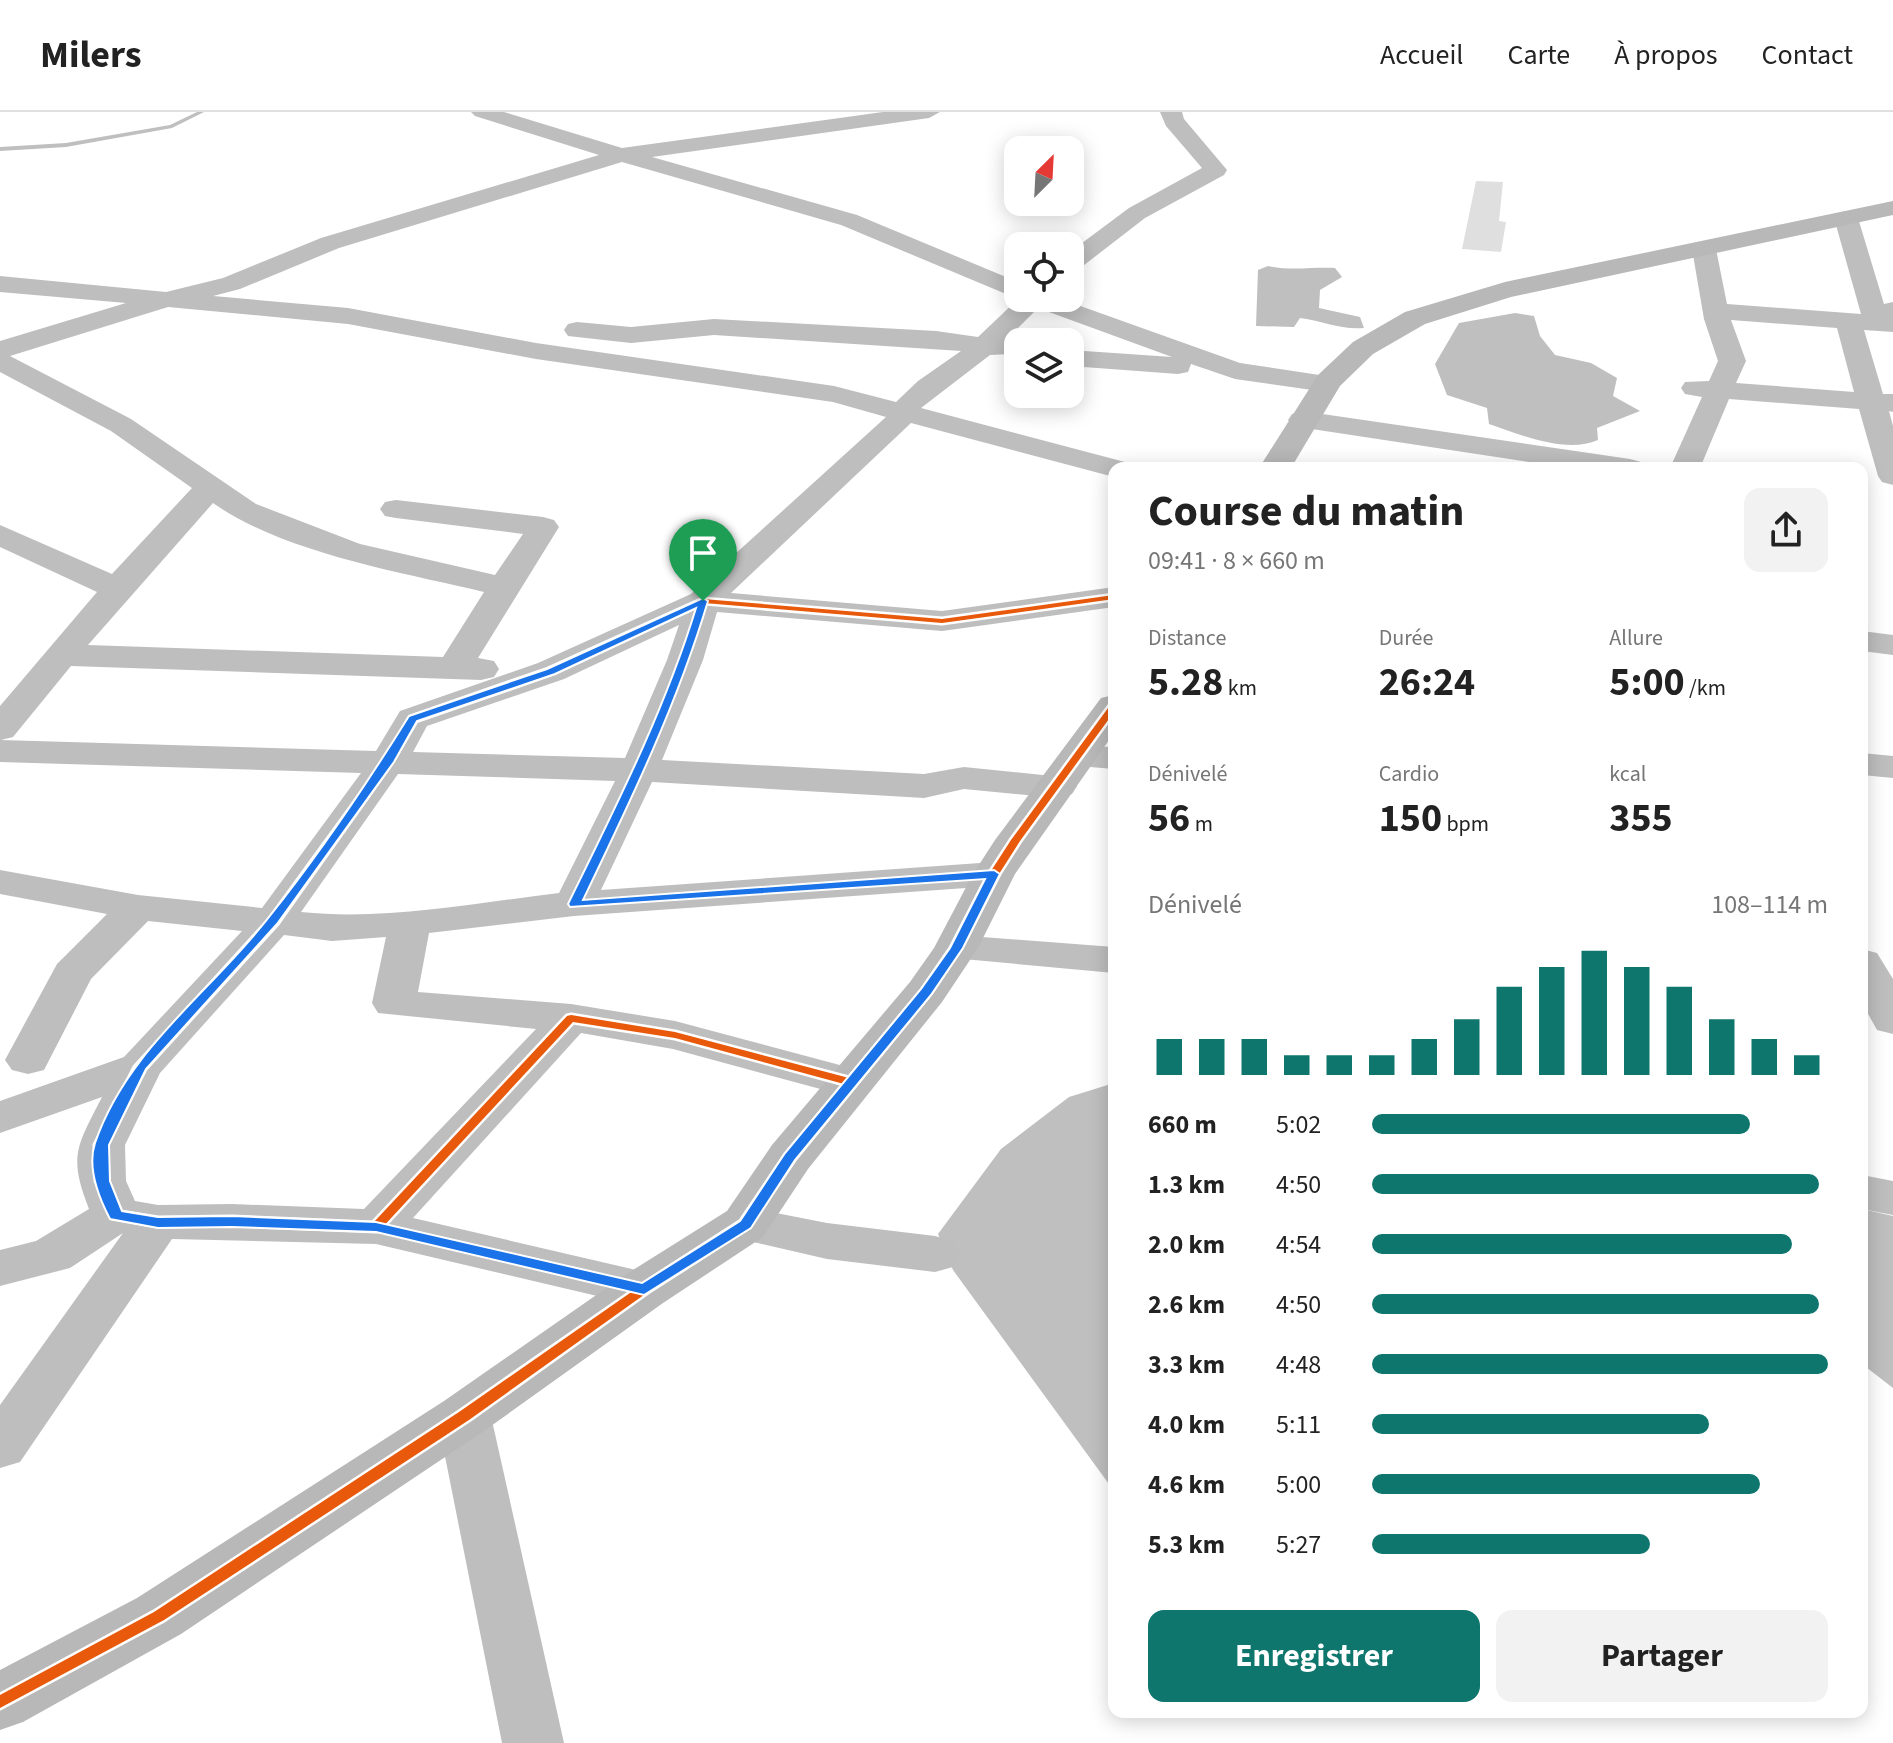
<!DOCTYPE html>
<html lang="fr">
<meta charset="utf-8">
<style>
:root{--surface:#fff;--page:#f2f2f2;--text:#222;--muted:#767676;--line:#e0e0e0;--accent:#0f766e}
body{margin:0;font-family:"Source Sans 3",sans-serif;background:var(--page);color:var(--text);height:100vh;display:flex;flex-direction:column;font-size:30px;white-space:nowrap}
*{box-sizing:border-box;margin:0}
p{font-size:26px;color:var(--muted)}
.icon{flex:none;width:44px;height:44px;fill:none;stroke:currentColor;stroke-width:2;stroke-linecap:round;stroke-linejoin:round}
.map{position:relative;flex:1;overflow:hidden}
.side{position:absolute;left:1108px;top:350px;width:760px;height:1256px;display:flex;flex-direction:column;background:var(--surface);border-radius:16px;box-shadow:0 4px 20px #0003}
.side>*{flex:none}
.needle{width:52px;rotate:24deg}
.buttons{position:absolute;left:1004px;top:24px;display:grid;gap:16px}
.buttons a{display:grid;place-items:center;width:80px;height:80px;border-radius:16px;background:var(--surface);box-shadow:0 4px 20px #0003;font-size:40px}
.pin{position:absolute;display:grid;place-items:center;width:68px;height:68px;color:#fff;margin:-82px -34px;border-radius:50% 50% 50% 0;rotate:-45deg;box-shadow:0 0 8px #0007}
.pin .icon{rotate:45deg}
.round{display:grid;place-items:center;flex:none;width:84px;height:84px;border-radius:16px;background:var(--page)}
.overview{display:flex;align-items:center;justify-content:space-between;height:136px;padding:0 40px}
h1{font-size:44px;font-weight:700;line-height:60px}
.stats{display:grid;grid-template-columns:repeat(3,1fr);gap:12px;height:136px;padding:8px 40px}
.stats div{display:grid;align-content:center}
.stats b{font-size:40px;font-weight:700}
.stats small{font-size:22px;font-weight:400}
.stats p{font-size:22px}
.chart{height:224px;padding:16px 40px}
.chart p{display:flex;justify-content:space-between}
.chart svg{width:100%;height:144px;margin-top:8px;stroke:var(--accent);stroke-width:6}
.primary-button{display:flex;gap:16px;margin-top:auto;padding:16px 40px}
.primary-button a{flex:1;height:92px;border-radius:16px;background:var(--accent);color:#fff;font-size:32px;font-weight:700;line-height:92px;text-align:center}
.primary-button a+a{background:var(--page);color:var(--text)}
ul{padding:0 40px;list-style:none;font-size:26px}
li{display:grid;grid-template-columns:128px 96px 1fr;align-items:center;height:60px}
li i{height:20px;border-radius:10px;background:var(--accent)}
header{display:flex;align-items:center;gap:48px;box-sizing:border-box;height:112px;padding:0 40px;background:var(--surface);border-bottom:2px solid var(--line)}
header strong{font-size:38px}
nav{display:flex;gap:44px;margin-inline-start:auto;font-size:28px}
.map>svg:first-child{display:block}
.water{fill:#bfbfbf}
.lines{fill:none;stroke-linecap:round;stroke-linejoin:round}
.stream{fill:#bfbfbf;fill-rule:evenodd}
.building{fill:#dfdfdf}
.street{fill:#bebebe;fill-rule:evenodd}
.secondary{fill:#b8b8b8;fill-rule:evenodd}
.cycleway-casing{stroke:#fff;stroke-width:5}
.cycleway{fill:#e8590c;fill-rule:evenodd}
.route{fill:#1a73e8;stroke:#fff;stroke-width:2;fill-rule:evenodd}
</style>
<header>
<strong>Milers</strong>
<nav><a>Accueil</a><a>Carte</a><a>À propos</a><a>Contact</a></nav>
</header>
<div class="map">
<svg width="1893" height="1631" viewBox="0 0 1893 1631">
<rect width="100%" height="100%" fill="#fff"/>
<path class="water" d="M1268,154C1291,159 1311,155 1335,156L1342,165L1320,178L1319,196L1360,205L1364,216C1340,218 1324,209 1300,206L1294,215L1256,214L1258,158Z
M1515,201L1534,204L1540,224L1555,243L1591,251L1617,266L1613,284L1640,299L1597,316L1598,328C1566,342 1521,323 1489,312L1487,296L1447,283L1435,252L1459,211Z
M1114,971V1379L953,1158L938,1122L1001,1037L1069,985Z
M1862,1097L1893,1104V1276L1862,1252Z"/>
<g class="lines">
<path class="stream" d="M197,0H204L172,16L66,35L0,39V35L66,31L170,13Z"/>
</g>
<path class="building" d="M1476,69L1503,70L1499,109L1506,110L1501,140L1462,137Z"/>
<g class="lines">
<path class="street" d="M471,0H504L622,36L883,0H940L929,6L652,45L857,103L1018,170V186H1058L1240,251L1326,264L1336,266L1340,272L1336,278L1326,280L1235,267L1191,252L1188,260L1178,262L1070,254V238L1172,245L1038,196L1005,229L1015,236L1011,242L990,243L921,296L1125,350L1129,356H1114V365L911,311L731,481L942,499L1114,475V495L942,519L717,500L703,548L662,648L924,662L964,655L1072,666L1077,674L1072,682L1058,686L964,677L924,686L652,670L601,778L994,750L1008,753L1014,762L1008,771L994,774L574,804L429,821L418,880L571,892L675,909L866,960L873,970L866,980L850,985L673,937L581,921L413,1106L662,1164L670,1177L662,1190L644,1195L376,1132L172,1127L20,1350L0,1356V1293L123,1121L70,1156L0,1174V1138L36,1129L89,1097C68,1044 77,1034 102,985L0,1021V989L124,945L242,819L148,809L91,867L44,958L28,962L12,958L5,948L57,852L107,802L0,782V758L138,783L262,796L361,661L0,650V594L97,480L0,435V413L112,462L192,376L111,319L0,260V229L126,191L0,180V164L166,180L223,166L321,126L599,43L475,4ZM622,50L841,113L1018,187L978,225L936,219L714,207L631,215L577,210L568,212L564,218L568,224L631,231L714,223L961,239L918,269L896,290L834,274L536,231L348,196L213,184L240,177L339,136ZM168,195L348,212L536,247L833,290L886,305L691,482L538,551L400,599L376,639L1,628L13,625L71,554L481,568L494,565L499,557L494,549L478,546L559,415L554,408L543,405L396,388L385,390L380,397L385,404L396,406L523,422L495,463L360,432L256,392L131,307L10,244ZM213,391C284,441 400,460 484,480L443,545L88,533ZM679,513L667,548L625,646L413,640L427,614L564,567ZM398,662L615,669L559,781C474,791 386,809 301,800ZM284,823L332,829L386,825L372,891L378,901L536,917L364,1097L232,1092L158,1093L135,1089L126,1069L125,1033L160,961Z
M1160,0H1182L1184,7L1227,58L1224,63L1145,106L1079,157L1070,159V140L1129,96L1202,56L1166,14Z
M1846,99L1854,101L1858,106L1884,192L1893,190V220L1864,218L1883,282H1893V300L1889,299L1893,314V373L1882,370L1878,364L1859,297L1729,287L1700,356H1670L1702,285L1685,282L1681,276L1685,270L1709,269L1718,249L1704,207L1692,137L1695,132H1713L1716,137L1727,192L1861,202L1834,106L1838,101ZM1731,208L1837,216L1854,280L1736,271L1746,249Z
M1302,299L1630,347L1641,350L1645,356H1569L1292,314L1288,308L1292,302Z
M1862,519L1893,523V543L1862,539Z
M1079,634L1114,635V657L1066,653L1060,645L1066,637Z
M1862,641L1893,644V666L1862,663Z
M956,823L1114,835V861L941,845L935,836L941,827Z
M1862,837L1877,841L1893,867V922L1877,918L1862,891Z
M1862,1063L1893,1069V1103L1862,1097Z
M745,1095L827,1111L935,1124L953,1129L960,1142L953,1155L935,1160L827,1147L727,1124L720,1112L727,1100Z
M464,1283L483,1289L491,1304L564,1631H502L437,1304L445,1289Z"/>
<path class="secondary" d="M1893,89V103L1511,185L1425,212L1373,242L1340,274L1291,356H1259L1318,263L1353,230L1405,200L1505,170Z
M1114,583V621L1015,762L978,836L942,890L808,1057L763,1125L663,1191L484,1319L181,1522L23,1610L0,1618V1558L137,1486L444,1289L625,1163L727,1099L772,1033L910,870L934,836L973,762L995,728L1101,586Z"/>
<g class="cycleway-casing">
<path id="cycleway" d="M1114,483V487L942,511L704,491L554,561L416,609L392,650L277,812L145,957L107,1033L108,1069L121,1100L158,1106L232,1105L373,1111L567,904L571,903L675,920L849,966L922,878L951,836L989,762L1011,728L1111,592L1114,591V600L1020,729L999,762L961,836L930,882L794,1048L749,1115L648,1180L469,1308L164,1508L0,1596V1583L154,1500L459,1300L640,1174L741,1109L786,1042L844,972L675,926L573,910L380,1118L376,1119L232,1113L158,1114L112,1106L96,1069L95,1033L135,955L269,808L384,650L410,605L548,557L703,487L942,507Z"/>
</g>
<use href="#cycleway" class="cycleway"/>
</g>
<path class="route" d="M703,486L708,489C677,593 630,690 583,788L994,758L1000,762L963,836L931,883L795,1048L751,1116L644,1183L376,1120L232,1115L158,1116L110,1107C99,1086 87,1055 95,1031C127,937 211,880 269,805C320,741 366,673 409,604L547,557ZM696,496C664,600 615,696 568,792L570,795L985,767L950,836L921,877L785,1041L740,1109L642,1171L376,1110L232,1104L158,1105L122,1099L110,1069L109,1033L146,957L277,812L394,650L417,609L555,562Z"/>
</svg>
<div class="buttons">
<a><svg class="needle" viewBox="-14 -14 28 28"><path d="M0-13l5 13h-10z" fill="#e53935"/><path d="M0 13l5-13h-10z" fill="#767676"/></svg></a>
<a><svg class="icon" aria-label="locate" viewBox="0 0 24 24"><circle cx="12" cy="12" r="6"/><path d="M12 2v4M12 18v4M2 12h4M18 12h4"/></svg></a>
<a><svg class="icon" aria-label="layers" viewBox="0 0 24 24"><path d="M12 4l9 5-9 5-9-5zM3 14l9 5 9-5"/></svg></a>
</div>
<div class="pin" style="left:703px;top:489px;background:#1e9e55"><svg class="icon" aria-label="arrive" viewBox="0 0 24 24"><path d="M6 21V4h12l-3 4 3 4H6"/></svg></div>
<section class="side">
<div class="overview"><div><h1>Course du matin</h1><p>09:41 · 8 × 660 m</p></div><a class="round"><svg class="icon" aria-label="share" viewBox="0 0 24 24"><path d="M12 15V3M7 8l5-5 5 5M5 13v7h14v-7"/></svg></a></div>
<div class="stats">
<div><p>Distance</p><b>5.28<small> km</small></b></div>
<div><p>Durée</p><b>26:24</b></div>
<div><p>Allure</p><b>5:00<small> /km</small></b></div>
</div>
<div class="stats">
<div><p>Dénivelé</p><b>56<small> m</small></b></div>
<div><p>Cardio</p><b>150<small> bpm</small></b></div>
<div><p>kcal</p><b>355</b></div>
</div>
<div class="chart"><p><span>Dénivelé</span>108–114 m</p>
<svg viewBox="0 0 160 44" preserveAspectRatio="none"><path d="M5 44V33M15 44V33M25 44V33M35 44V38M45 44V38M55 44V38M65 44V33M75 44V27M85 44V17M95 44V11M105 44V6M115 44V11M125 44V17M135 44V27M145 44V33M155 44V38"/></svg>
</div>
<ul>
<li><b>660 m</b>5:02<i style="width:83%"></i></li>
<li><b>1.3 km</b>4:50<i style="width:98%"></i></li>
<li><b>2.0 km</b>4:54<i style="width:92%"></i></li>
<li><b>2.6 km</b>4:50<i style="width:98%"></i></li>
<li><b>3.3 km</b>4:48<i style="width:100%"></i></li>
<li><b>4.0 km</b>5:11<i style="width:74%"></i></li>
<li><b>4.6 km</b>5:00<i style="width:85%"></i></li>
<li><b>5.3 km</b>5:27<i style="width:61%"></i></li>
</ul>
<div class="primary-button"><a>Enregistrer</a><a>Partager</a></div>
</section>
</div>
